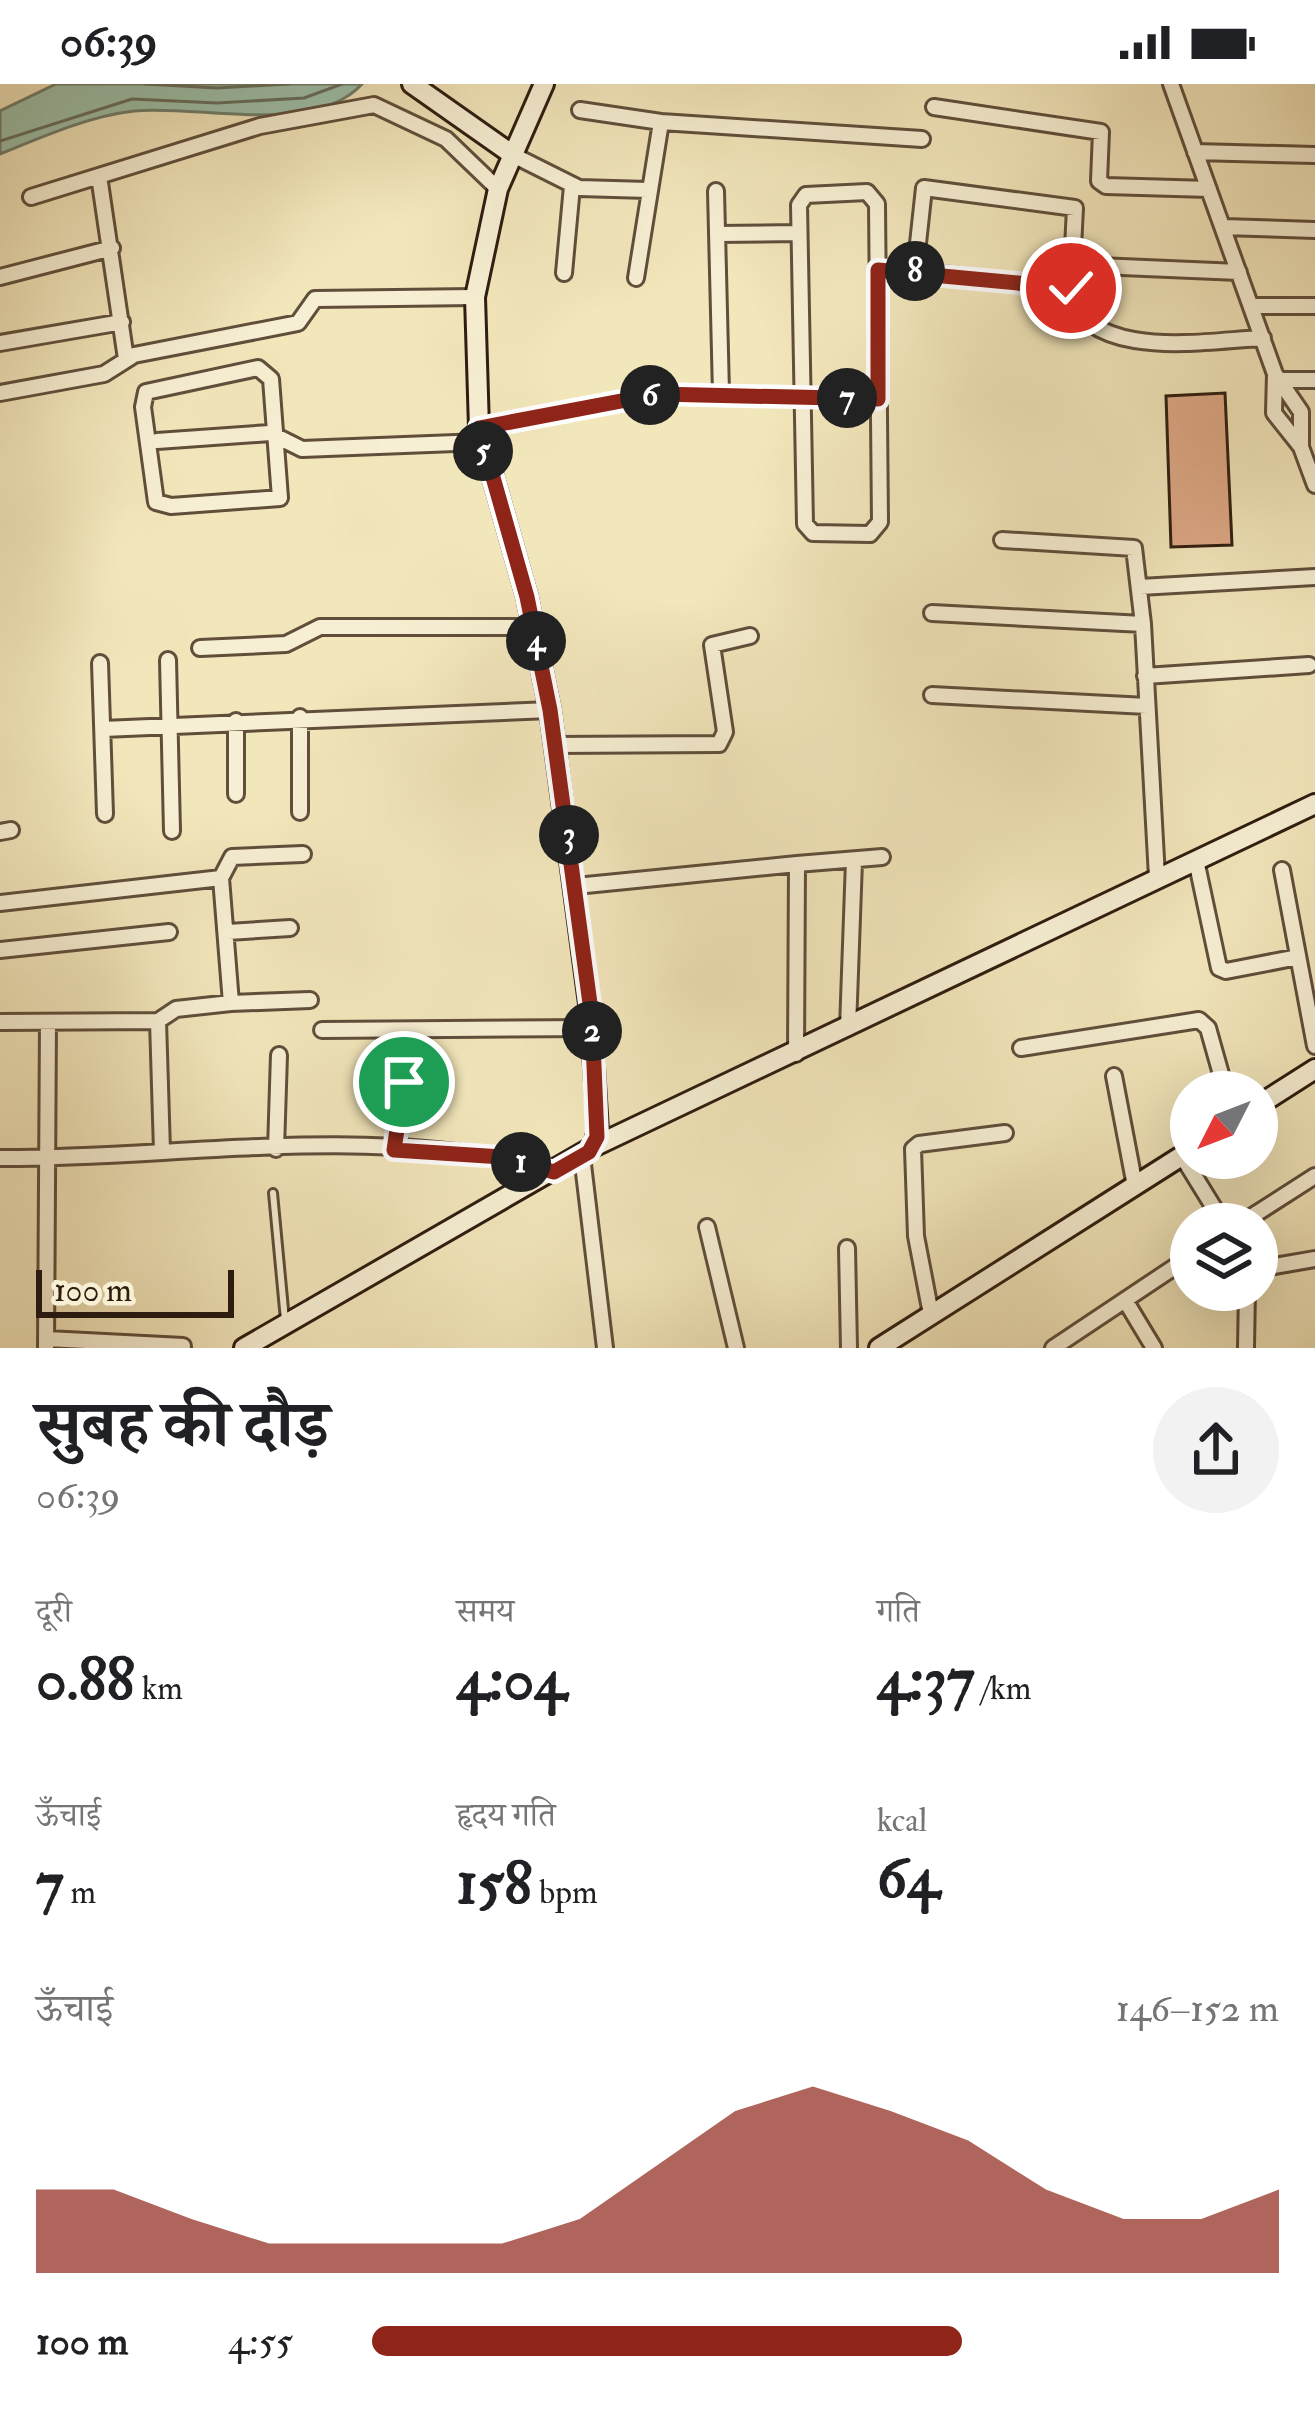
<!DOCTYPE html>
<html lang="hi">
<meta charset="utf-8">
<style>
:root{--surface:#fff;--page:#f2f2f2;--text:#202124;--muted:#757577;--accent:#8f2418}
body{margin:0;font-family:"IM FELL Double Pica","Noto Serif Devanagari",serif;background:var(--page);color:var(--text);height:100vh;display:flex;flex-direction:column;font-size:45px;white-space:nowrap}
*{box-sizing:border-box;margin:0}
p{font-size:39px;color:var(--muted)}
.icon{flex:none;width:66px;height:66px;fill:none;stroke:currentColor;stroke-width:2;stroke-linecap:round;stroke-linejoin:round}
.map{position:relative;height:1264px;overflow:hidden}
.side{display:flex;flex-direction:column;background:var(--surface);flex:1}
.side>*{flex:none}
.needle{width:78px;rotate:228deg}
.tools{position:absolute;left:1170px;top:987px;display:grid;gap:24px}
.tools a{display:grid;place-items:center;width:108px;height:108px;border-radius:50%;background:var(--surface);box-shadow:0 12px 48px #0002;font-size:60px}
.scale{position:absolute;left:36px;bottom:30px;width:198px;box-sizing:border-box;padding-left:12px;border:6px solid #2f1c10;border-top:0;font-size:33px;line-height:42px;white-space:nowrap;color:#2f1c10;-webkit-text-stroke:9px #f7efd3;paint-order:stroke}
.pin{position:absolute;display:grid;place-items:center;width:102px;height:102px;color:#fff;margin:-51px;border:6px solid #fff;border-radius:50%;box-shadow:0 3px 12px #0007}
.km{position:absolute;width:60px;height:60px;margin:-30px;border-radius:50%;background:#222;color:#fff;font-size:33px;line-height:60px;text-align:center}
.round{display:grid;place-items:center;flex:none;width:126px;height:126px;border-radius:63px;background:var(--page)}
.overview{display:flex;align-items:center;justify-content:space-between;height:204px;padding:0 36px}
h1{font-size:66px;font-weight:700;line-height:90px}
.metrics{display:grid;grid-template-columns:repeat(3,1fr);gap:18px;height:204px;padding:12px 36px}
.metrics div{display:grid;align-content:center}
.metrics b{font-size:60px;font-weight:700}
.metrics small{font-size:33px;font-weight:400}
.metrics p{font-size:33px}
.chart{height:336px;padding:24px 36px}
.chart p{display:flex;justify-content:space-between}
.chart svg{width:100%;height:216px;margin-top:12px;fill:var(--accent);opacity:.7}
ul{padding:0 36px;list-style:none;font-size:39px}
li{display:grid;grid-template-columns:192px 144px 1fr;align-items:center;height:90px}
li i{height:30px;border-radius:15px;background:var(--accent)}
.status{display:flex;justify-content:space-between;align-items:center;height:84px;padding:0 60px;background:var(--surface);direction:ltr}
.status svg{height:33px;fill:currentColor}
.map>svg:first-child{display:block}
.water{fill:#9cc0aa;stroke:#707e6c;stroke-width:3}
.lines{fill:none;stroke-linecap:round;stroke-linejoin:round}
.shore{stroke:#666e5d;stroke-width:3}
.building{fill:#dda785;stroke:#2f1c10;stroke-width:3}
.lane-casing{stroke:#604e3b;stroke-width:12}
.street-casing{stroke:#604e3b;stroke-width:20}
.secondary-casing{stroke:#2f1c10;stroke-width:24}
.lane{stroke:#f7efd3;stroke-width:6}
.street{stroke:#f7efd3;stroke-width:14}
.secondary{stroke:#f7efd3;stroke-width:18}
.route-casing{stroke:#fff;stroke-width:24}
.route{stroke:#8f2418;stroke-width:15}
</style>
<div class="status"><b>06:39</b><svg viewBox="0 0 49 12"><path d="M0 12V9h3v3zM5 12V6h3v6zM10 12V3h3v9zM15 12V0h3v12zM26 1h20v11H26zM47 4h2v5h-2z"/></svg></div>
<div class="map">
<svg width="1315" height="1264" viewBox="0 0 1315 1264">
<rect width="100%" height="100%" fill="#f2e6bb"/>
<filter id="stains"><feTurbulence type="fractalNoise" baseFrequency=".00167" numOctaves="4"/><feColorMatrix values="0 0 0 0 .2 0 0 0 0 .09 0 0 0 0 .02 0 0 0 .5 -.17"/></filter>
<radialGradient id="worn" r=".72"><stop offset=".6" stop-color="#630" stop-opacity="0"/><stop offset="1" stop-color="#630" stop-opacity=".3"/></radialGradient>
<path class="water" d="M56,0H362C314,53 197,20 134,27C89,32 42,53 0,70V27Z"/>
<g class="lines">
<path class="shore" d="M145,0L217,4L289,0
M0,57L132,15L217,19L304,14L342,0"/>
</g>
<path class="building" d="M1225,309L1232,461L1171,463L1166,312Z"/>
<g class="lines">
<g class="lane-casing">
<path id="lane" d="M273,1109L285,1236"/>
</g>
<g class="street-casing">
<path id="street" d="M1171,0L1275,290L1301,328V363
M934,23L1101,48L1099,97L1106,102L1209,105
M580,26L661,38
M1195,68L1315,71
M513,71L579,104L648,106
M99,92L126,275
M924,104L1075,124L1071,204L915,187Z
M716,107L721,309
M867,108L877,120L880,438L870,450L813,449L805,440L799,121L806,111Z
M31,113L260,42L374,21L446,55L498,105
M1223,143L1315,146
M717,150L799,149
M1075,181L1239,188
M877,186H914
M564,189L572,102
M0,193L112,164
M636,194L661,38L922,55
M1064,207C1094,278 1200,257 1263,254
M1251,222H1315
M0,259L122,238
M258,284L271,295L280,414L171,422L156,418L143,323L146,308Z
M1275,290L1274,329L1301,363L1315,401
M1280,296H1315
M0,309L104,290L134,271L298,239L315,215L475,213
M479,344L658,310L878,315
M157,357L270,349L302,365L481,358
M1002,456L1134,464L1143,540
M1140,503L1315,493
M932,529L1143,540L1157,793
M200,564L286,560L320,543H533
M168,576L172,747
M100,579L105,730
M1145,592L1309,581
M932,611L1147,622
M300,633V728
M103,645L550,626
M554,661L719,660L725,648L712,561L750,552
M236,710V637
M0,748L11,746
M1196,776L1219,884L1226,887L1298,873
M797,780L882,773
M1282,786L1315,962
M221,794L232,773L303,770
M576,802L797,780L796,970
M0,819L221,794L231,919L176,925L158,937
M228,848L290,844
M0,866L169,848
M231,919L310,916
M0,938L158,937L162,1067
M848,944L854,777
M322,946L592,944
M1021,964L1199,936L1208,944L1226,1008
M1114,992L1135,1102
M276,1065L279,971
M395,1067L404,997
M582,1072L605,1264
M1182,1072L1224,1140
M0,1074C172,1075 389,1037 554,1088
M1240,1140L1315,1092
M707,1143L736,1264
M847,1164L849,1264
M1257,1185L1315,1175
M1125,1216L1154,1264
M931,1230L916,1152L913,1065L919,1060L1005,1049
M47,1255L183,1262
M46,1264L48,938
M1053,1264L1191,1172
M1246,1264L1247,1206"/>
</g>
<g class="secondary-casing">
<path id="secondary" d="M412,0L513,71
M544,0L498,105L475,213L479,344L527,513L550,626L591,935L598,1047L593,1063
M1257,1022L1315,985
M244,1264L593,1063L1315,720
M879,1264L1191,1066"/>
</g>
<use href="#lane" class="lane"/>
<use href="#street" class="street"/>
<use href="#secondary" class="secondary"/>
</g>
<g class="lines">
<g class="route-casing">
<path id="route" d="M404,998L394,1066L502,1073L554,1088L589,1068L597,1053L592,934L550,626L527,513L479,344L658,310L878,315V186L1071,204"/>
</g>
<use href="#route" class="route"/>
</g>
<rect width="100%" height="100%" filter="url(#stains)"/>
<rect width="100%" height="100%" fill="url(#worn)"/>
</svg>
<div class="tools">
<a><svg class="needle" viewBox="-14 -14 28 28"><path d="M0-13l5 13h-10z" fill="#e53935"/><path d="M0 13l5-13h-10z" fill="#757577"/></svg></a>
<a><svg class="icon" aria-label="layers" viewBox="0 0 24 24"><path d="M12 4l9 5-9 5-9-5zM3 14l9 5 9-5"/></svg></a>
</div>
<div class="scale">100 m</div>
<div class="pin" style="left:404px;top:998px;background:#1e9e55"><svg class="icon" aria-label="arrive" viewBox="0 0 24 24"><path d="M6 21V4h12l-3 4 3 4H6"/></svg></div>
<div class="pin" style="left:1071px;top:204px;background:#d93025"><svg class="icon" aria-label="check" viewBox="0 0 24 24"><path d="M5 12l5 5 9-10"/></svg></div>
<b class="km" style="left:521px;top:1078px">1</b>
<b class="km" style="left:592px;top:947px">2</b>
<b class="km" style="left:569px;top:751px">3</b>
<b class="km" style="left:536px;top:557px">4</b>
<b class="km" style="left:483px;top:367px">5</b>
<b class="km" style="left:650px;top:311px">6</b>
<b class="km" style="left:847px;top:314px">7</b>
<b class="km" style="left:915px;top:187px">8</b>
</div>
<section class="side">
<div class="overview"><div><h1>सुबह की दौड़</h1><p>06:39</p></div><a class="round"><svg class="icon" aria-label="share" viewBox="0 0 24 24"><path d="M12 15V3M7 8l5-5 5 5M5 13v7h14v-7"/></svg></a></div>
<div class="metrics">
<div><p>दूरी</p><b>0.88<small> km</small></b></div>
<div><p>समय</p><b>4:04</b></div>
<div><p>गति</p><b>4:37<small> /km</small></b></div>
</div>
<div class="metrics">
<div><p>ऊँचाई</p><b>7<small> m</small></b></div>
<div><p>हृदय गति</p><b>158<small> bpm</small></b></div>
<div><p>kcal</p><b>64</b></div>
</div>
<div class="chart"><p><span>ऊँचाई</span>146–152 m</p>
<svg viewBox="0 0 160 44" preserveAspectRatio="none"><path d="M0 44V27L10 27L20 33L30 38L40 38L50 38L60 38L70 33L80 22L90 11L100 6L110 11L120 17L130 27L140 33L150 33L160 27V44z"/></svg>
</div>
<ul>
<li><b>100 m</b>4:55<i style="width:65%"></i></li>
</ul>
</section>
